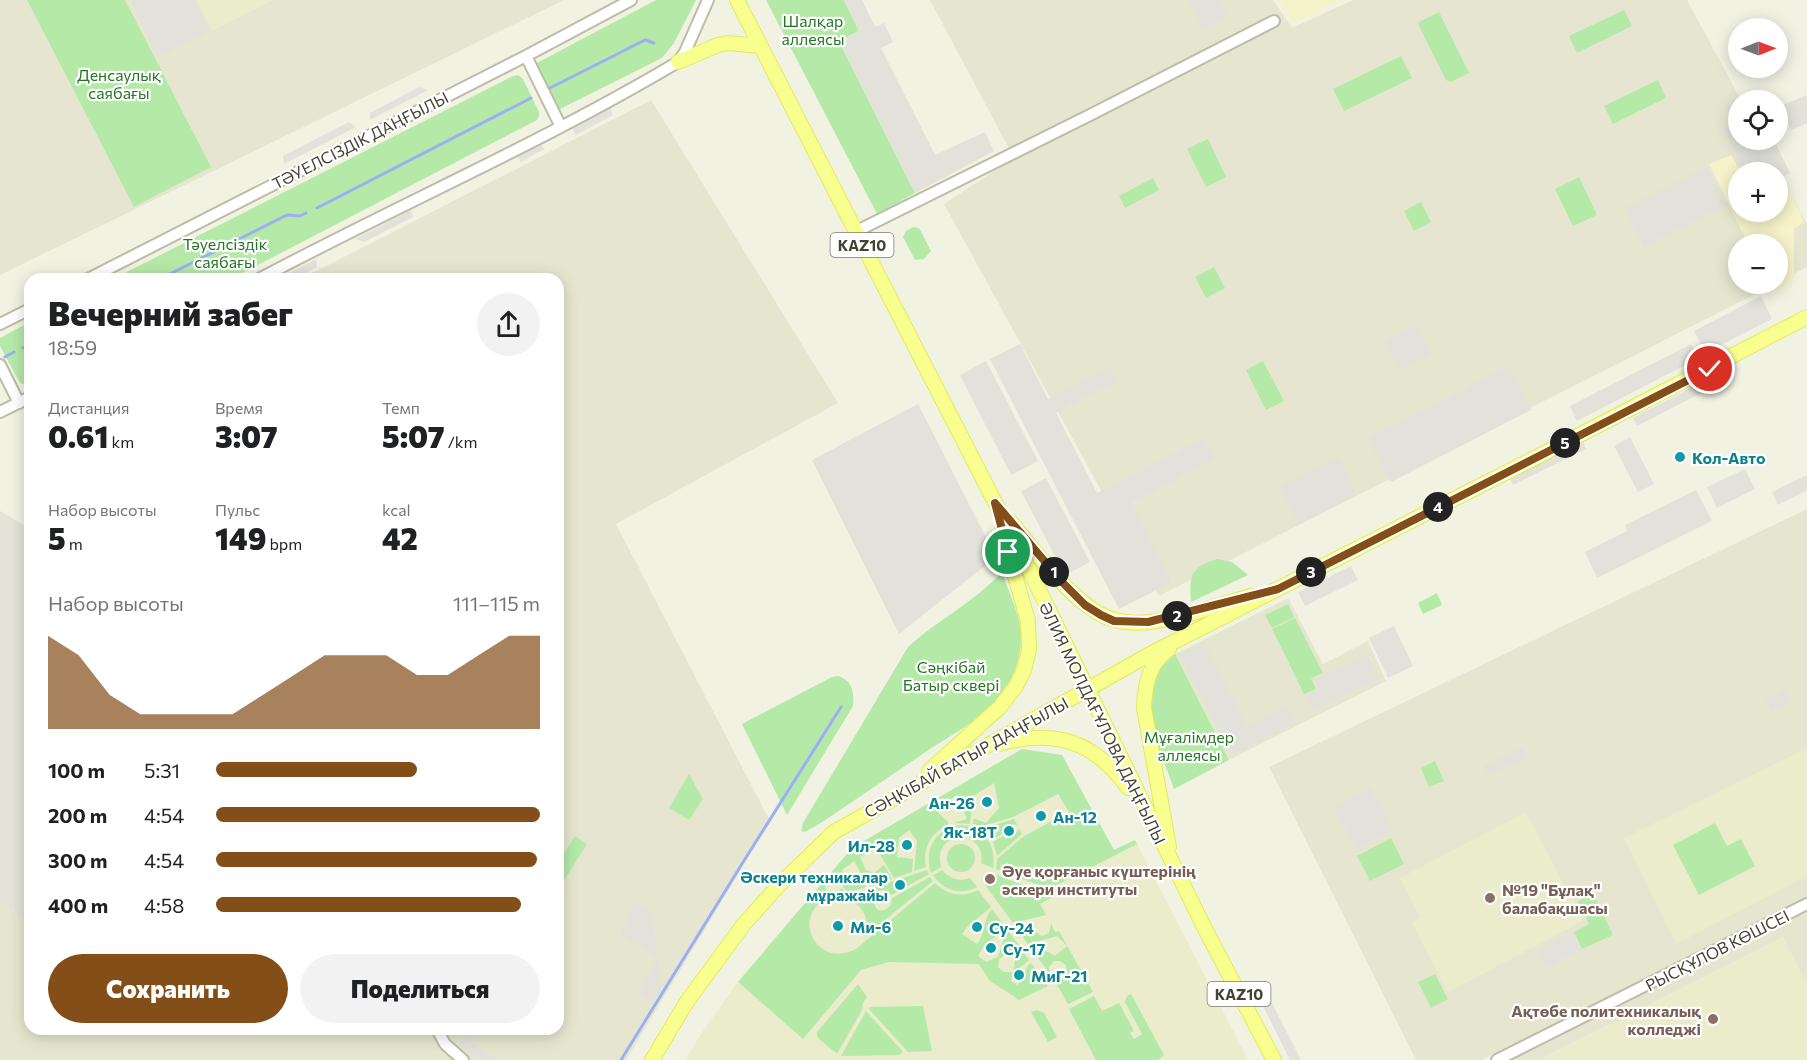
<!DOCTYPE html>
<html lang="ru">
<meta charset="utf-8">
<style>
:root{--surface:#fff;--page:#f2f2f2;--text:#202124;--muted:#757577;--accent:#844e19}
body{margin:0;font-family:Commissioner,sans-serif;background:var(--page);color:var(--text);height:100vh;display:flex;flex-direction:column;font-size:22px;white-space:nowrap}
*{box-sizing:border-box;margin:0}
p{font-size:20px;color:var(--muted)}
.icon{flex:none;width:33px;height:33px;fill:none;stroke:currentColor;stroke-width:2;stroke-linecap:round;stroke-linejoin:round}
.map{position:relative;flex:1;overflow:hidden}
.details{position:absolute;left:24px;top:273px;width:540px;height:762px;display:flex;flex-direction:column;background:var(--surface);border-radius:18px;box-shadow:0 3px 15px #0003}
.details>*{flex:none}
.needle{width:39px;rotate:89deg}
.tools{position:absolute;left:1728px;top:18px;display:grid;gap:12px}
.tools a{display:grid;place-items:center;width:60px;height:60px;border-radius:50%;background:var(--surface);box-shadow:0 3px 15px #0003;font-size:30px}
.pin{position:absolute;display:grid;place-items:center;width:51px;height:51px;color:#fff;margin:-26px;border:3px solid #fff;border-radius:50%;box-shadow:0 2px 6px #0007}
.km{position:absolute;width:30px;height:30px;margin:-15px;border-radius:50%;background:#222;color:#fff;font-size:16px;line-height:30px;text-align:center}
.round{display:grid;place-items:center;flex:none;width:63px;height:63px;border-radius:32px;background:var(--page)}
.head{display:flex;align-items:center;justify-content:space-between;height:102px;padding:0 24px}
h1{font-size:33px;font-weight:800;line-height:45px}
.stats{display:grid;grid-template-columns:repeat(3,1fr);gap:9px;height:102px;padding:6px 24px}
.stats div{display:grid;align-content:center}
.stats b{font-size:30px;font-weight:800}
.stats small{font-size:16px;font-weight:400}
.stats p{font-size:16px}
.chart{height:168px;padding:12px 24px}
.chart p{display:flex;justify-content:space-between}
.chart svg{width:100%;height:108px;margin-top:6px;fill:var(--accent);opacity:.7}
.cta{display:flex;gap:12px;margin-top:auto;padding:12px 24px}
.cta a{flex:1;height:69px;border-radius:36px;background:var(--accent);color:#fff;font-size:24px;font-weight:800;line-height:69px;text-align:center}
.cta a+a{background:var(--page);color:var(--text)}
ul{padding:0 24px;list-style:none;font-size:20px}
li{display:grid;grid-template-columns:96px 72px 1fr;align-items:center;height:45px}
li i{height:15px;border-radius:8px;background:var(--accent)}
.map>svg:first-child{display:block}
.residential{fill:#e6e6d0;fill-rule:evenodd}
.commercial{fill:#f6f3cb}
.industrial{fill:#e4e3d8}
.education{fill:#eaeccb}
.green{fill:#b5e9a8}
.parking{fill:#e2e2db}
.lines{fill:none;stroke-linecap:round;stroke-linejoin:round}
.stream{stroke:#9ab0f3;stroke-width:3}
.minor-casing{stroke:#bdbda5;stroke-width:14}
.major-casing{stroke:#e2e95a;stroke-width:16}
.minor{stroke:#fff;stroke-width:10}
.major{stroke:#f8ff8e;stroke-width:14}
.route-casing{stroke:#fff;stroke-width:12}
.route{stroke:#844e19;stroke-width:8}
.culture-dot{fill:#0f9aa8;stroke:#fff;stroke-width:2}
.education-dot{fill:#8d6e63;stroke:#fff;stroke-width:2}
.labels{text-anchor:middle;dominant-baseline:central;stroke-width:4.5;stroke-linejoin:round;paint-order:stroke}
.shield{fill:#fff;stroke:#7c7b70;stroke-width:1.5}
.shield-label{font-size:15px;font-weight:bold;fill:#444333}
.park-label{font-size:16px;fill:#267724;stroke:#fff}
.street-label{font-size:16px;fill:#444333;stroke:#fff}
.culture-label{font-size:16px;font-weight:bold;fill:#0d838f;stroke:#fff;text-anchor:start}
.education-label{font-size:16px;font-weight:bold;fill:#785e54;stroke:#fff;text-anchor:start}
</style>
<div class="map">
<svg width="1807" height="1060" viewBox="0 0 1807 1060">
<rect width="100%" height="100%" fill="#f1f2e2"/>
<path class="residential" d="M0,0H564L0,275Z
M930,0H1273L1292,28L1353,0H1687L1741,100H1738V140H1762L1807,224V267L1778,282V244H1738V284H1775L1159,596L944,204L1014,158ZM1738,172H1778V212H1738Z
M651,100L838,403L616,524L770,821L626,1060H0V903L30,922V1029H558V279H301Z
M1807,509V899L1481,1060H1416L1269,767Z
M1288,598L1323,664L1368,641L1386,681L1229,760L1175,654Z
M1807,911V1060H1510Z"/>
<path class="commercial" d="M1281,0H1342L1292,23Z
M1731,155L1741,172H1738V212H1778V180L1784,178L1804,222L1794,229V281L1772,293L1768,284H1778V244H1748L1709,164Z"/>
<path class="industrial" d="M0,511L30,529V922L0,903Z"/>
<path class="education" d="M197,0H274L212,31Z
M1807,748V876L1676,944L1624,838Z
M1022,749L1062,755L1114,850L1135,840L1248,1060H685L703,1031L738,982L852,848Z
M1526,812L1583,921L1448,992L1412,923L1420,918L1400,878Z
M1783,937L1804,978H1807V1060H1538Z"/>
<path class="green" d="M27,0H125L211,167L134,207Z
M656,0H696L674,43L662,58L558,110L535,64Z
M766,0H844L859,31L839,41L915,193L877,214Z
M1624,10L1632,26L1577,53L1569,36Z
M1439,12L1469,73L1451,82L1446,80L1419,26V22Z
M1401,56L1412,78L1344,111L1333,89Z
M518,75L523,79L539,112V116L537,120L231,279H113L513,76Z
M1658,80L1666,98L1613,124L1604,106Z
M1208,139L1226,177L1206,187L1187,149Z
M1579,177L1597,215L1573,226L1555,189Z
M1153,178L1159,190L1125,208L1119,196Z
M1421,202L1431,222L1414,231L1404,211Z
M913,227L919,228L931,251L924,259L915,260L903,237L906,231Z
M1214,267L1225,288L1206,298L1195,277Z
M30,322V383L22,384L19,381L0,346V338Z
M1263,361L1284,401L1266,410L1246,370Z
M1217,559L1232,562L1248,575L1191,602C1189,577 1190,567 1217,559Z
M1002,572C1009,594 1023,619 1021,643C1020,656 1015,674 1008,686C993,712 955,733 930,749C895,773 859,797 824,821L805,832L801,831L803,823L908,647C938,620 974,602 1002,572Z
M1437,593L1442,605L1423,614L1418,603Z
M1288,604L1294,617L1272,628L1265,615Z
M1295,618L1323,673L1311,678L1316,689L1304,694L1272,629Z
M1175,654L1229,760L1174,789L1154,735L1150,708L1153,684L1158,670Z
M838,676C853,681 854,692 853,706L787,815L742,724L832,677Z
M1022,749L1062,755L1114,850L1135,840L1137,844L1049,889L996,869L997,859L1024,836L1069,812L1058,794L1013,817L979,827L973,824V818L986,823L999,808L994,783L973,796L970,824L954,823L967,819L957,795L935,809L948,822V825C931,832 922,849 926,867L914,871L917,841L909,830L899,838L897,857L913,859L912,872L894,878L876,848L860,857L866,870L874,873L884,865L892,879L868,886L854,861L842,870L845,880L854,882L860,875L866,887L848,893L835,876L824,882L827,893L835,896L842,888L846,894C839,896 829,897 823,901C793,919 817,969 856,949L935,883C947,895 963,898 978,890L991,907L967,927L962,934L977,944C986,933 983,918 992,909L1007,929L985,944L978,956L986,962L998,957L1005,934L1008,931L1019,945L999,959L998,967L1004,972H1013L1017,950L1020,948L1029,960L1013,973L1011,981L1017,985C1029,976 1022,969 1031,963L1048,986L1019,1000L989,980L979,964L889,962L861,970L803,1039L738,982L852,848Z
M1435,761L1444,781L1429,787L1421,768Z
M689,774L703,799L689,820L669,808Z
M1014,819L1018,826L1014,824L1001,831L1002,834L992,840L982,829Z
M1715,823L1727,846L1741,839L1755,866L1699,895L1673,845Z
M963,825L969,826L965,837C947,836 936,849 941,867L931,873C923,849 937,826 963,825Z
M972,827C989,835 996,850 993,868L981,863C983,852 979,844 969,838Z
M1019,828L1022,834L997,856L993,842L1003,836L1006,839L1018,831Z
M575,836L587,844L558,890V863Z
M1391,838L1404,864L1370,881L1357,856Z
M947 858a14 14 0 1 1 28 0a14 14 0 1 1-28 0Z
M927,870L929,874L891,895C868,875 869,927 891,905L892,898L930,877L933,881L865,936C871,918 862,903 844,898Z
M942,870C950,879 959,882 970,878L977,887C961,896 942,890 933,875Z
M994,874L1048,894L1064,887L1066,890L1040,904L1046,915L1013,923L985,885Z
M1593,893L1613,935L1582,949L1574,932L1589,924L1578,901Z
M1022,923L1042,936L1049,933L1051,923L1055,932L1059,931L1093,992L1068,1004L1052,976L1056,979L1063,978L1067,973L1066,965L1060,961H1054L1049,967L1050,974L1029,946L1035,945L1055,956L1067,946L1057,936L1028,944L1014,925Z
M1435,974L1448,999L1431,1008L1418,982Z
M858,984L867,997L863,1003L862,1010L837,1054L819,1039L817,1036V1032Z
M1131,994L1164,1055L1158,1060H1096L1069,1009L1094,996L1102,1011L1119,1003L1134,1031L1130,1033L1134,1039L1142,1034L1125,1002L1127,996Z
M923,1006L932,1051L908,1052L869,1009L870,1007Z
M1037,1010L1044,1013L1057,1037L1048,1042L1031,1012Z
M866,1011L903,1052L899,1055L841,1056Z"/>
<path class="parking" d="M130,0H194L210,31L159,57Z
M844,0H862L875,27L884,23L893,42L881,48L935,155L985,132L994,151L915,193L839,41L859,31Z
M1189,0H1219L1228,17L1203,29Z
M419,87L428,90L370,120V113Z
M1752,92L1756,100H1738V140H1774L1790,173L1778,179V172H1745L1724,128L1735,123L1726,105Z
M1807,95V123L1791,130L1781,106Z
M610,108L613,115L576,135L572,128Z
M349,122L356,127L284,164L283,156Z
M540,143L544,149L521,162L517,156Z
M1707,167L1726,206L1644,247L1625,208Z
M411,210L413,217L364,242L355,239Z
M316,259L317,267L293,279H278Z
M1761,296L1772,319L1705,353L1694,331Z
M1416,325L1431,354L1398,370L1384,341Z
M1020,344L1048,399L1110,367L1117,381L1056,413L1097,493L1204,438L1215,459L1132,502L1172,582L1119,609L990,359Z
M1691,344L1699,358L1577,421L1570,406Z
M986,361L1038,461L1011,475L960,375Z
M1509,366L1531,410L1391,482L1368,438Z
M1706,380L1711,388L1637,426L1633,418Z
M918,404L996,557L899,634L812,460Z
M1630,437L1654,484L1638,492L1614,446Z
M1583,441L1586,449L1513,485L1509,477Z
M1338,457L1357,495L1298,524L1280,486Z
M1745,469L1755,489L1717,508L1707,487Z
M1807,475V490L1778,505L1772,492Z
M1046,478L1090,562L1065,575L1021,491Z
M1696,490L1712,521L1597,578L1585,552L1627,531L1625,525Z
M1351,566L1358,580L1305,606L1298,592Z
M1394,626L1413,666L1388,678L1369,638Z
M1204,642L1247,726L1287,706L1296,723L1231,756L1179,655Z
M1367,654L1379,679L1314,712L1306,696L1318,689L1314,680Z
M1784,690L1791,702L1771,712L1765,700Z
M1523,747L1528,757L1488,776L1483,766Z
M1371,788L1394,830L1356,850L1334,808Z
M635,902L651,910L658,958L661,990L653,1003L637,994L658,958L620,934Z
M1574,932L1582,949L1546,968L1537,950Z
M1266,991L1301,1060H1290L1258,996Z
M464,1038L499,1060H481L459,1046Z"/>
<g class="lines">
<path class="stream" d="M546,90L645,40L654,43
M317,208L531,98
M160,279L287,215L300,216L306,213
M23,348L30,344
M5,357L14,352
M621,1060L745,859L841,707"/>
<g class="minor-casing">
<path id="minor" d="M526,56L561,127
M855,232L1092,114L1274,21
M88,279L526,56L631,0
M259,279C398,205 542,143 678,62L685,52L708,0
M0,324L30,309
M0,365L19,403
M0,412L30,397
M437,1029L445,1044L463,1060
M1497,1060L1807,904"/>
</g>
<g class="major-casing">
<path id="major" d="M737,0L1019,549L1204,927L1274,1060
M678,62L718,45L728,43L760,46
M1011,522C1036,552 1067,596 1100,614C1114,622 1133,624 1149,622C1183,618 1218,605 1251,596
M1169,649C1149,663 1145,684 1144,708L1169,847
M998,744C1054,729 1094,740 1128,788
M929,771L1000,707L1016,686L1024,670L1029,650L1028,621L1002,531
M652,1060L686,1003L744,924L779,885L834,832L1152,653L1566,442L1807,317"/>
</g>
<use href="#minor" class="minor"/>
<use href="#major" class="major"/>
</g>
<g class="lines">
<g class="route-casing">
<path id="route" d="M1008,552L995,503L1064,584L1085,605L1101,615L1114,621L1148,622L1278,589L1710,369"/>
</g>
<use href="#route" class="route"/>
</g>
<g class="culture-dot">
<circle cx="1680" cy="457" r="6"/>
<circle cx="987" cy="802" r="6"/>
<circle cx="1041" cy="816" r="6"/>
<circle cx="1009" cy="831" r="6"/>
<circle cx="907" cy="845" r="6"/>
<circle cx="900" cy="885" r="6"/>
<circle cx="838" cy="926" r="6"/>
<circle cx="977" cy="927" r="6"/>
<circle cx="991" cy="948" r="6"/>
<circle cx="1019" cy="975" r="6"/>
</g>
<g class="education-dot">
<circle cx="990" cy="879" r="6"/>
<circle cx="1490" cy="898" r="6"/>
<circle cx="1713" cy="1019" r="6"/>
</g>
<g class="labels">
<g class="shield">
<rect x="830.5" y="233" width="63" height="24" rx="4.5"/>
<rect x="1207.5" y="982" width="63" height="24" rx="4.5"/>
</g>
<g class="shield-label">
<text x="862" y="245">KAZ10</text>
<text x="1239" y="994">KAZ10</text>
</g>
<g class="park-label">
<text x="813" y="20">Шалқар<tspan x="813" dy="18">аллеясы</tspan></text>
<text x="119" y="74">Денсаулық<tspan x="119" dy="18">саябағы</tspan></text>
<text x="225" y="243">Тәуелсіздік<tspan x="225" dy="18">саябағы</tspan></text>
<text x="951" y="666">Сәңкібай<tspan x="951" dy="18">Батыр сквері</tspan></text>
<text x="1189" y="736">Мұғалімдер<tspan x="1189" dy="18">аллеясы</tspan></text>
</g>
<g class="street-label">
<text transform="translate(360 140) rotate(-27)">ТӘУЕЛСІЗДІК ДАҢҒЫЛЫ</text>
<text transform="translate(1103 723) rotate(64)">ӘЛИЯ МОЛДАҒҰЛОВА ДАҢҒЫЛЫ</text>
<text transform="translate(966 757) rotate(-29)">СӘҢКІБАЙ БАТЫР ДАҢҒЫЛЫ</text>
<text transform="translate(1717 950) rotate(-27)">РЫСҚҰЛОВ КӨШСЕІ</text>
</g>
<g class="culture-label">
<text x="1692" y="457">Кол-Авто</text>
<text x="975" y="802" text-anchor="end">Ан-26</text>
<text x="1053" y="816">Ан-12</text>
<text x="997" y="831" text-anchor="end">Як-18Т</text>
<text x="895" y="845" text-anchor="end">Ил-28</text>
<text x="888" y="876" text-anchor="end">Әскери техникалар<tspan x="888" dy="18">мұражайы</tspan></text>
<text x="850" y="926">Ми-6</text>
<text x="989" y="927">Су-24</text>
<text x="1003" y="948">Су-17</text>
<text x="1031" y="975">МиГ-21</text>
</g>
<g class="education-label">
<text x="1002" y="870">Әуе қорғаныс күштерінің<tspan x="1002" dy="18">әскери институты</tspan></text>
<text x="1502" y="889">№19 "Бұлақ"<tspan x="1502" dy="18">балабақшасы</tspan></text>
<text x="1701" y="1010" text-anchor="end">Ақтөбе политехникалық<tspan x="1701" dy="18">колледжі</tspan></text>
</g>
</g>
</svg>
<div class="tools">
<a><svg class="needle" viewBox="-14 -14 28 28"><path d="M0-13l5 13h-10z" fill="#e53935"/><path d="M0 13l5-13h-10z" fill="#757577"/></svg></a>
<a><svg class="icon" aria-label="locate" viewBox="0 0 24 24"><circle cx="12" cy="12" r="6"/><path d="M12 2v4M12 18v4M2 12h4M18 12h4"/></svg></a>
<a>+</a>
<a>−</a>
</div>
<div class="pin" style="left:1008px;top:552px;background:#1e9e55"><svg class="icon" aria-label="arrive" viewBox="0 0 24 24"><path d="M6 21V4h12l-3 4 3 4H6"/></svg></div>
<div class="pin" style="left:1710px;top:369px;background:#d93025"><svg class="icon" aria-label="check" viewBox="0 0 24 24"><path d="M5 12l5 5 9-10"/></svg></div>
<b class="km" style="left:1054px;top:572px">1</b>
<b class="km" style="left:1177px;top:616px">2</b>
<b class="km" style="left:1311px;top:572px">3</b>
<b class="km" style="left:1438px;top:507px">4</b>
<b class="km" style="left:1565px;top:443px">5</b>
<section class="details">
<div class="head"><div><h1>Вечерний забег</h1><p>18:59</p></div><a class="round"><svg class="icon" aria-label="share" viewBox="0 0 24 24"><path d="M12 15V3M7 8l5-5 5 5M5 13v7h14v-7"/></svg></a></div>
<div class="stats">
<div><p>Дистанция</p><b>0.61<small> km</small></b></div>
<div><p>Время</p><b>3:07</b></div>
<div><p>Темп</p><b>5:07<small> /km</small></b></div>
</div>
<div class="stats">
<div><p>Набор высоты</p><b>5<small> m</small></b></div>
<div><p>Пульс</p><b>149<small> bpm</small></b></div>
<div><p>kcal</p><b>42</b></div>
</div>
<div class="chart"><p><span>Набор высоты</span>111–115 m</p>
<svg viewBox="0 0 160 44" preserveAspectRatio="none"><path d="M0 44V6L10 14L20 30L30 38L40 38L50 38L60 38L70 30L80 22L90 14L100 14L110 14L120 22L130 22L140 14L150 6L160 6V44z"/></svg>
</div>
<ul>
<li><b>100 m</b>5:31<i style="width:62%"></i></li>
<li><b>200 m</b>4:54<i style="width:100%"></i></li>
<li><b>300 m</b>4:54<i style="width:99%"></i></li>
<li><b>400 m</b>4:58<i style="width:94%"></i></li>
</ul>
<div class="cta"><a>Сохранить</a><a>Поделиться</a></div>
</section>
</div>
